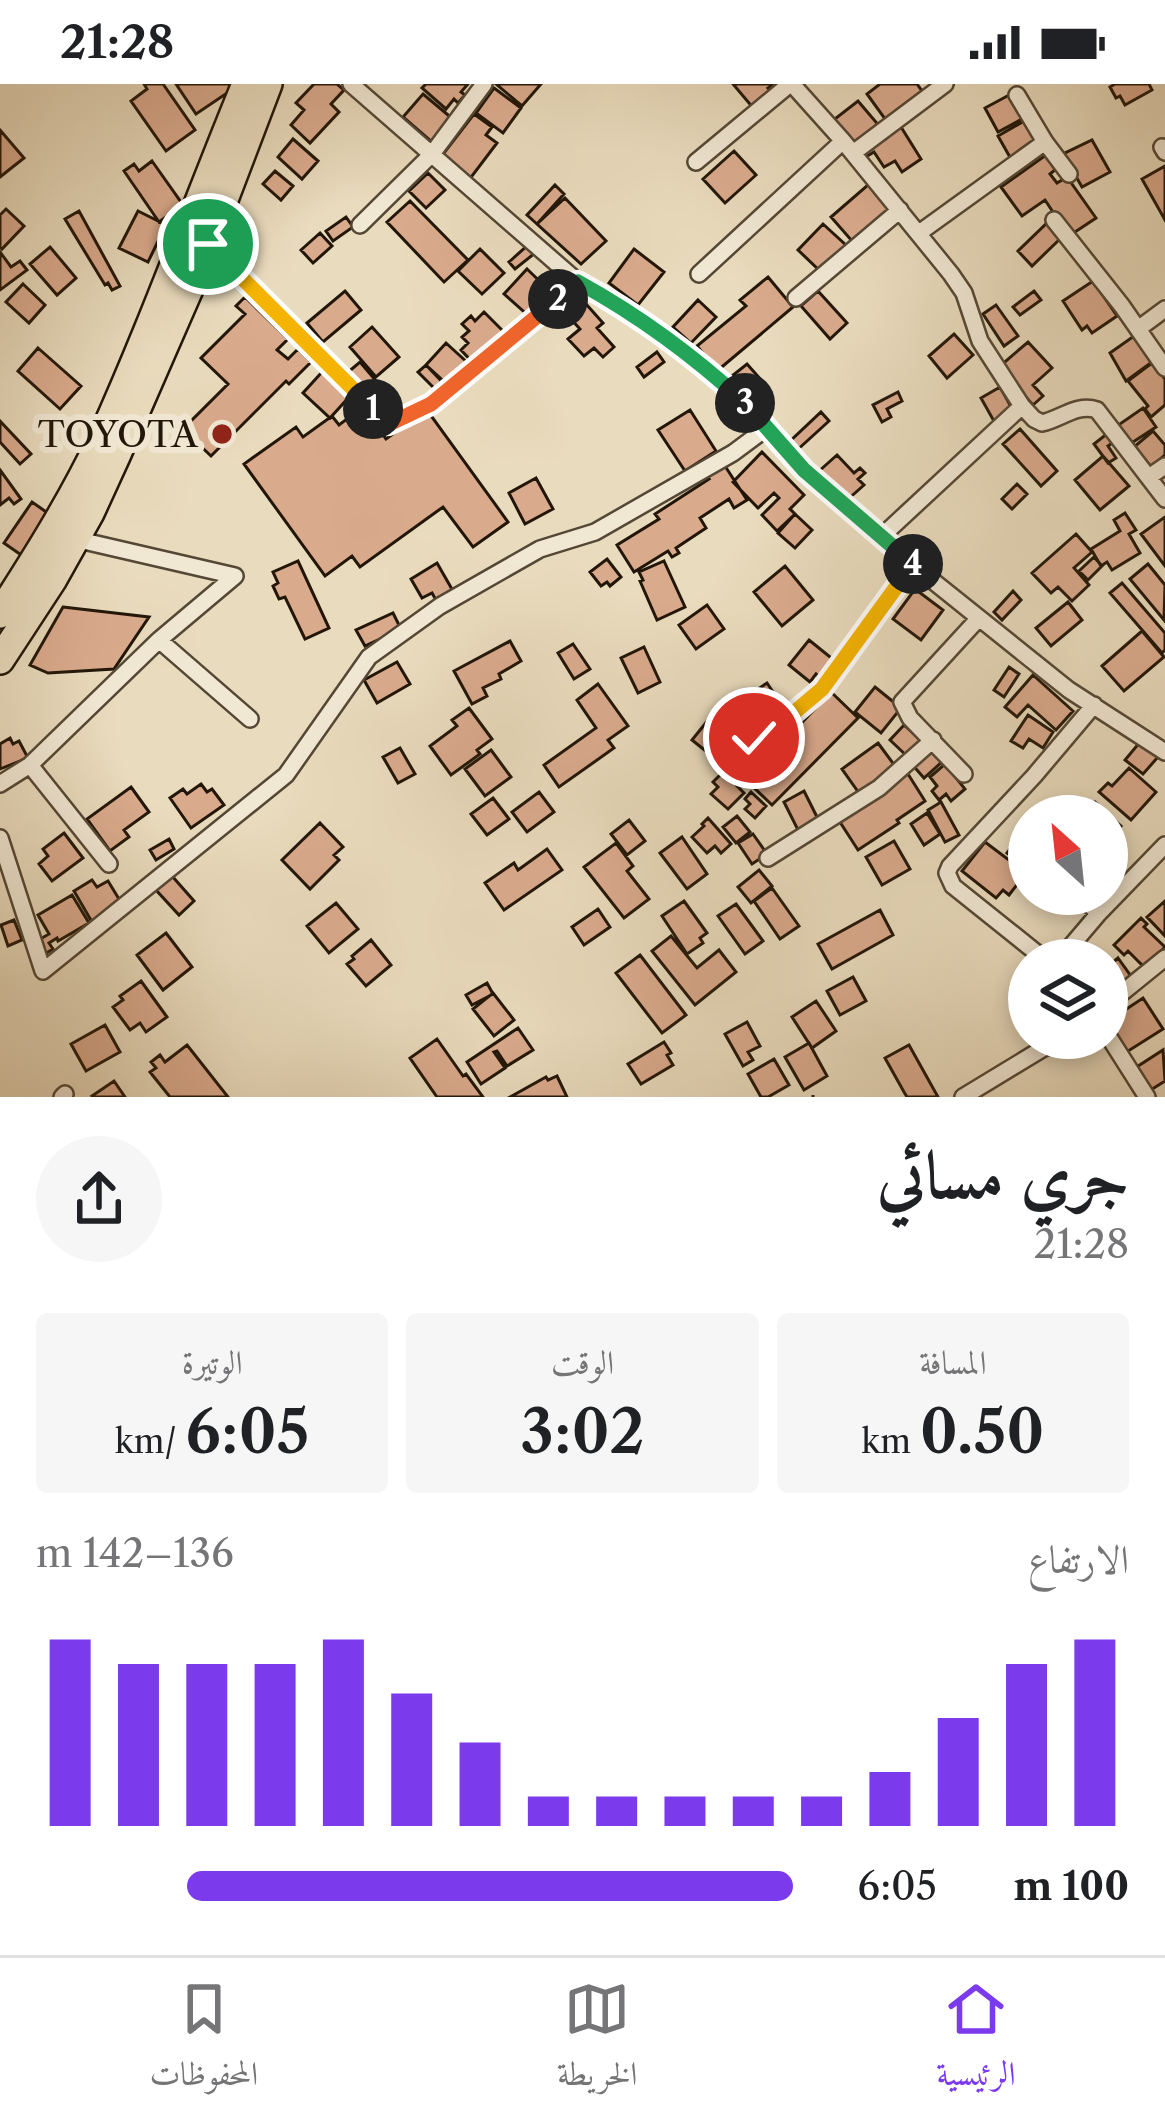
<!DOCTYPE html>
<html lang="ar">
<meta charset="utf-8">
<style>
:root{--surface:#fff;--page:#f6f6f6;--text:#202124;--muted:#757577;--line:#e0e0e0;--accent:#7c3aed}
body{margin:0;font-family:"Libre Caslon Text",Amiri,serif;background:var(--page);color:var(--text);direction:rtl;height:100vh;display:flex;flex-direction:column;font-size:45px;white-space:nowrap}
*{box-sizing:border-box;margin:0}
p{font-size:39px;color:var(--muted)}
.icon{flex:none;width:66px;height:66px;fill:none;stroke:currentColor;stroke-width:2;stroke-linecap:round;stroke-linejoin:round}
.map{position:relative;height:1013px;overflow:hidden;direction:ltr}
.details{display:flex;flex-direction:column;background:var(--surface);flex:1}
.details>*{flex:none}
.needle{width:78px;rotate:333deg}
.controls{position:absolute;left:1008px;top:711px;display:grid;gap:24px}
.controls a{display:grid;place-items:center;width:120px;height:120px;border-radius:50%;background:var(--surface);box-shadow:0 6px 18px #0003;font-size:60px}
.pin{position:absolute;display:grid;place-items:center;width:102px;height:102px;color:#fff;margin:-51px;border:6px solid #fff;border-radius:50%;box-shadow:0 3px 12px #0007}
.km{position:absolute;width:60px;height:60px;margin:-30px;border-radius:50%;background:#222;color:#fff;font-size:33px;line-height:60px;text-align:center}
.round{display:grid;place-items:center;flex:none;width:126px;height:126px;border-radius:63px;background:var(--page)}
.head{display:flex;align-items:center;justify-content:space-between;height:204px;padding:0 36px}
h1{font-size:66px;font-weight:600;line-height:90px}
.stats{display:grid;grid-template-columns:repeat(3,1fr);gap:18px;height:204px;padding:12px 36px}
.stats div{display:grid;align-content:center;border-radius:12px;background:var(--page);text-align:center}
.stats b{font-size:60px;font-weight:600}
.stats small{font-size:33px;font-weight:400}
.stats p{font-size:33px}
.chart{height:336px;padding:24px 36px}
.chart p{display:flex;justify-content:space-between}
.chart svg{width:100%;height:216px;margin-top:12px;stroke:var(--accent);stroke-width:6}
ul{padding:0 36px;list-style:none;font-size:39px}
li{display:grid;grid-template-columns:192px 144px 1fr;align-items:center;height:90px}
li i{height:30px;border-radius:15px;background:var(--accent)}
.status{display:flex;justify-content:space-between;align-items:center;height:84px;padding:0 60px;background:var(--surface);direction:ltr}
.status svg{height:33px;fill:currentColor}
.menu{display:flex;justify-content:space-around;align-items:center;height:168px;border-top:3px solid var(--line);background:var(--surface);font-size:33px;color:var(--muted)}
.menu a{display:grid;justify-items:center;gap:6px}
.menu .active{color:var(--accent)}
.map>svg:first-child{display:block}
.building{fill:#daaa8d;stroke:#221608;stroke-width:3}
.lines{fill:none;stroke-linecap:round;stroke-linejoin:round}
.street-casing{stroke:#544735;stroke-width:20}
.highway-casing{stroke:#221608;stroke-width:32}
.path{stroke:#221608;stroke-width:3;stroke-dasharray:3 6;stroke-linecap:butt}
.street{stroke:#f1e8d4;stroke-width:15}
.highway{stroke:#e9dbbd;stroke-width:27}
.split-1-casing{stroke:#fff;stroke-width:24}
.split-2-casing{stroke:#fff;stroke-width:24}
.split-3-casing{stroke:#fff;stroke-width:24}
.split-4-casing{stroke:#fff;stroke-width:24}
.split-5-casing{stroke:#fff;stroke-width:24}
.split-1{stroke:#f5b400;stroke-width:15}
.split-2{stroke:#f0652b;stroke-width:15}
.split-3{stroke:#22a559;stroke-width:15}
.split-4{stroke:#22a559;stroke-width:15}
.split-5{stroke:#f5b400;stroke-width:15}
.poi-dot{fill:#8f2418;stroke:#f1e8d4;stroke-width:4.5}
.labels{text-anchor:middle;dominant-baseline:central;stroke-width:12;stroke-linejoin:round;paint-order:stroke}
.poi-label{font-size:36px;fill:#221608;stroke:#f1e8d4;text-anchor:end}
</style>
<div class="status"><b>21:28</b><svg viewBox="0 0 49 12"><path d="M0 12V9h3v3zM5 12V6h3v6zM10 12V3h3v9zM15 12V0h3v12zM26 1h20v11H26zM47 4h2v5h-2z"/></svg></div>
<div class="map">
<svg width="1165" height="1013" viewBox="0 0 1165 1013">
<rect width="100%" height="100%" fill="#e9dbbd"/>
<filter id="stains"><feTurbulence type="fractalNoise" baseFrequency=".00167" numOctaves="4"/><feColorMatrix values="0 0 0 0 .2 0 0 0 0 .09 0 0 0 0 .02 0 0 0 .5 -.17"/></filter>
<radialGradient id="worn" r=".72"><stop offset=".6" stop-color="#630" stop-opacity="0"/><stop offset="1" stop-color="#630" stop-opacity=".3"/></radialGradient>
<path class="building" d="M144,0H163L195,46L166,67L131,17L147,5Z
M176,0H238L239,1L196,30Z
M314,0H337L344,6L331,20L339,28L310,59L291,41L304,26L296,19Z
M426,0H468L461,8L465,11L458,19L454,15L446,25L422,4Z
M496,0H541L522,22Z
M733,0H774L768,4L773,10L754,25Z
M880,0H917L922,7L885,35L867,10Z
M1115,0H1149L1152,6L1125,21L1120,12L1116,14L1110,3Z
M494,4L521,24L503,49L476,29Z
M423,10L454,36L433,59L403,33Z
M1011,10L1024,34L998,48L985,24Z
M858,17L881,44L854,66L831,38Z
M474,30L492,43L486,51L497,59L469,96L440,74Z
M1026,36L1039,60L1011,75L998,52Z
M901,43L921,75L902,88L895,77L884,83L874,68L864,74L861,69Z
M0,46L24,74L0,93Z
M293,55L318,77L302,95L278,73Z
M1092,56L1110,88L1082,103L1063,70Z
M734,67L756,91L725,119L703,95Z
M1046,71L1056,85L1050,90L1057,99L1067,93L1096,134L1069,152L1045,116L1022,132L1001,103Z
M152,77L183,121L159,138L124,87L134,80L139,87Z
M1165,82V136L1142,95Z
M275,87L293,102L281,116L263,100Z
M428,89L445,106L426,124L409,107Z
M869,100L890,124L852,157L831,133Z
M555,101L564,110L537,140L527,131Z
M565,114L606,157L581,180L537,140Z
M410,117L468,176L444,198L387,138Z
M6,125L24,142L2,165L0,163V131Z
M79,127L120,202L112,206L108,199L105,201L65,135Z
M138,127L166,141L148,178L119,164Z
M346,133L353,143L333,157L326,147Z
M1047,139L1061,154L1032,182L1018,167Z
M823,140L847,162L821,188L798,166Z
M320,149L332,162L313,179L301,166Z
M528,161L535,169L515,185L509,178Z
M50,163L76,194L57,211L30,180Z
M480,165L504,189L482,210L458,187Z
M634,165L664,188L638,221L609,199Z
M0,168L11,183L20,177L27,186L0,206Z
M527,185L553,210L531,234L504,210Z
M768,193L793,223L717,287L697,262L746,222L740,216Z
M1093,197L1117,232L1092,249L1087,242L1082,246L1063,217Z
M23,200L45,221L29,239L6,218Z
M345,207L361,226L323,258L307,239Z
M818,207L847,239L830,255L801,222Z
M1034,207L1041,216L1020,231L1013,223Z
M245,213L288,255L277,266L288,275L298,265L311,278L289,300L286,297L211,372L183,345L228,300L201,274L245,230L236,222Z
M698,216L716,233L691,259L673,243Z
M586,220L603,239L597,244L614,263L603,273L594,264L584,272L568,255L580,245L570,234Z
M996,221L1018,252L1004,262L983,230Z
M484,228L508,252L477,283L461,266L468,259L462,253L469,247L462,240L471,232L475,237Z
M372,243L399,273L376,293L350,263Z
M954,250L973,271L947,294L929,272Z
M1134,252L1152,278L1126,297L1110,269Z
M1028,258L1052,284L1033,301L1043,312L1033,321L999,283Z
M446,259L469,280L449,302L426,281Z
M38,264L81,302L60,325L18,287Z
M657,268L664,278L644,293L637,283Z
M360,278L377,298L364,310L347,289Z
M1152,279L1165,295V321L1151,333L1145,325L1148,322L1128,297Z
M747,280L762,297L742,314L727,296Z
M426,281L448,304L441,311L418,288Z
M322,288L350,312L330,334L303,309Z
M1000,303L1014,328L995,339L981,314Z
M898,308L902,317L887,325L891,333L882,338L873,321Z
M363,323L386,355L427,326L508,438L473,463L443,423L360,483L352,472L325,492L244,380L296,343L303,353L332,332L339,341Z
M1143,324L1156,343L1130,360L1117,342Z
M690,326L716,367L685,387L658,346Z
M821,328L829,337L795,368L787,360Z
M0,337L31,370L20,380L0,358Z
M1020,345L1057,387L1041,402L1003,360Z
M1153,347L1165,361V371L1151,383L1134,363Z
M1108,349L1114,358L1108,362L1116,374L1108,379L1094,360Z
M762,368L804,411L790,425L795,430L777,447L762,431L779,414L774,409L758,424L733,398Z
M837,371L854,389L860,384L865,389L858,395L864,401L846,417L818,388Z
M1103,372L1129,402L1100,426L1075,396Z
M725,382L747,416L734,424L729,415L700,434L706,444L676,464L679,469L672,473L668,467L634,488L617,461L659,435L655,430L709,395L707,393Z
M0,386L21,415L14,420L9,414L0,421Z
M536,394L553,425L525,440L509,409Z
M1017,400L1027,410L1012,425L1002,415Z
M32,418L52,432L24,473L4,459Z
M1125,429L1136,446L1129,450L1140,469L1112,486L1107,478L1101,482L1091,465L1120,447L1114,436Z
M795,430L812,446L795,464L778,449Z
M1165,433V482L1141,450Z
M1076,450L1092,468L1074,484L1089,501L1072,517L1058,503L1051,509L1032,489Z
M1094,473L1102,482L1088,496L1079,487Z
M607,475L621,493L610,502L607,498L601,502L590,488Z
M298,477L329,544L305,555L285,513L279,515L273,502L278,499L273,488Z
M664,477L685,523L657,536L640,497L643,496L639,488Z
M437,479L453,507L436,516L432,509L422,514L411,495Z
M1148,480L1165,501L1164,536L1130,495Z
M785,482L813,516L782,542L754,508Z
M1122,499L1165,549V566L1162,569L1110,509Z
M915,505L943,526L921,556L893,535Z
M1013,507L1021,516L1002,536L994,528Z
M1068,518L1082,536L1051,562L1036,544Z
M707,521L724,545L696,565L679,541Z
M63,523L149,533L114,585L48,589L30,581Z
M393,529L401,545L365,562L356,546Z
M1142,547L1164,573L1124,607L1102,582Z
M809,556L840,581L826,598L816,590L810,598L789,581Z
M510,557L521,577L499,590L501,595L483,604L487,612L472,620L454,587Z
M573,560L590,585L574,595L558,569Z
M644,563L660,598L638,609L621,574Z
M397,578L410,600L377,619L364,596Z
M1009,583L1019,590L1004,613L994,606Z
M1033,591L1073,627L1056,646L1028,621L1017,633L1005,623Z
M767,599L783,623L773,629L779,637L763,648L742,616Z
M598,600L628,642L608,656L614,664L559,703L544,681L596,644L577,616Z
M875,603L901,624L881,649L855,628Z
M831,608L858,634L772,721L723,674L738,659L761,681L774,668L780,674L798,655L792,649Z
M734,617L743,628L729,638L721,627Z
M469,624L492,655L477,666L480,670L451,691L430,662L457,642L452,636Z
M1028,631L1053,648L1043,664L1029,655L1023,664L1011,657Z
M709,635L721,645L724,641L738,653L718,677L692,656Z
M904,641L924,659L909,674L890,656Z
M10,654L13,660L19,657L28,674L0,685V660Z
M1140,658L1158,673L1143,690L1125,676Z
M878,659L898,686L859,709L842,685Z
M930,661L943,677L924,694L910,678Z
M400,664L415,690L398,699L383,673Z
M491,666L511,693L485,712L465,685Z
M945,680L965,705L951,717L946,710L939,716L932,707L937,702L930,693Z
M1129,684L1156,708L1131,736L1099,708L1108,699L1112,702Z
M723,688L744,709L728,725L711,710L718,703L713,698Z
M908,690L925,717L897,736L899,739L858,766L838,735Z
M201,700L207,708L212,705L224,721L191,744L170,714L183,705L187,710Z
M131,703L149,728L124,746L129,753L110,767L87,735Z
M804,707L818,735L798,746L784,718Z
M539,708L554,728L527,748L512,728Z
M751,708L766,722L755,734L745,725L750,720L745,715Z
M493,714L509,735L487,751L471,730Z
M941,718L959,751L945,758L928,726Z
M1095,718L1121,742L1107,757V732H1082Z
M927,729L940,750L924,761L911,740Z
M737,732L750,748L736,759L723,743Z
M708,734L731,760L721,769L715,762L707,769L692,753L704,742L702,740Z
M629,736L645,757L627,771L611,750Z
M320,739L343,763L334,771L339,776L310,805L282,776Z
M64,749L83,774L52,797L39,780L48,772L43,765Z
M753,750L767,770L752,780L738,759Z
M682,753L707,790L687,805L660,769Z
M169,755L174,765L156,776L150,766Z
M894,757L910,785L882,801L866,773Z
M985,758L1026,789L1009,811L1003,806L996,814L962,787Z
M616,759L633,782L627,787L649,815L624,834L584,783Z
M1013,761L1029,773L1026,784L1007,769Z
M547,765L562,786L504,826L485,799L514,779L518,786Z
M759,786L772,802L751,819L738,803Z
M172,792L194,817L179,831L156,806Z
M92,796L97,803L108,797L122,820L92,838L74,807Z
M772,804L799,842L780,855L754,817Z
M72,811L89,839L58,857L57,854L49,859L53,865L43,871L35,858L49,850L38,831Z
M684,817L707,849L700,854L703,859L687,870L662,832Z
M1165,817V852L1147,833Z
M336,819L358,845L329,869L307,842Z
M736,820L763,857L745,870L718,832Z
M598,825L610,843L584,861L572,843Z
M880,826L893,851L832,885L818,860Z
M1141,834L1147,840L1144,843L1165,863L1145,884L1128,867L1124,871L1114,861Z
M14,836L22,856L8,862L1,841Z
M166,849L192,883L163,906L137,871Z
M671,852L697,884L719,866L736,888L695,921L652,867Z
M371,856L391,881L366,902L347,880L354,875L352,872Z
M640,871L686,931L662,949L616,889Z
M1118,874L1133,895L1122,903L1107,883Z
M853,893L866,917L840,931L827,907Z
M141,897L167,933L146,948L140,939L130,946L113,923L123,916L120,912Z
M487,899L493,910L472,921L466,911Z
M493,909L514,936L494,952L473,925Z
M1143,914L1163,945L1125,969L1107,938Z
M816,917L836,947L812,964L792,933Z
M747,938L760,962L748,968L753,976L743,982L725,950Z
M105,941L120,968L86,987L71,960Z
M518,944L533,966L507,982L497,967L494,968L505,984L481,1000L467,978Z
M437,955L463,992L466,990L483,1013H437L410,974Z
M664,958L671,969L667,971L673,981L641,1000L628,980Z
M809,959L827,992L804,1006L785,973Z
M187,961L228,1013H170L150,988L156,984L151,978L160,971L165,978Z
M909,961L938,1013H907L904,1008L885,974Z
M1163,966L1165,997L1146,1009L1132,986Z
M774,975L789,1001L768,1013H761L748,990Z
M557,992L567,1013H510L546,993L548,996Z
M114,997L125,1013H93L92,1012Z"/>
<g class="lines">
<g class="street-casing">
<path id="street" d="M351,0L578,198L615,218L705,282L768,343L804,386L933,497L1069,606L1165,668
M792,0L843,57L951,190L964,209L980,257L1022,322
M1017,11L1045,58
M1162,63L1165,68
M853,69L945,0
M696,78L790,0
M1054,136L1122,222L1165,284
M360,141L432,70L484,0
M919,149L1045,58L1069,90
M208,161L389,340L431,320L578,198
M699,190L843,57
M796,214L900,126
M1138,245L1165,225
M1149,393L1165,382
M881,453L1022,322L1034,335L1042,339C1061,335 1077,319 1097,326L1165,415
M75,455L235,492L159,556
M754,654L790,632L822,605L914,481
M30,681L109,780
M964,690L910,634L902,618L979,534
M0,700L30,681L159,556L250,635
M0,754L43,887L286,691L369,573L440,522L540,465L595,448L733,369L768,343
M768,774L879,704L933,656
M1077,810L1099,829L1071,862L1053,874L1038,870L953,802L947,789L950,782L1034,692L1094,621
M1099,829L1165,761
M1107,921L1165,874
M1107,950L1147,1013
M62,1013L65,1010
M963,1013L1042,965L1066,954"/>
</g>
<g class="highway-casing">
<path id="highway" d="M0,530C36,474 72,417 101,356C154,239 197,119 246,0
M0,576L53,495L90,429L117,370L196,189L268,0"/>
</g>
<path class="path" d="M813,1011V1013"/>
<use href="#street" class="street"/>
<use href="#highway" class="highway"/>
</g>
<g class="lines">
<g class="split-1-casing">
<path id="split-1" d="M208,160L373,325"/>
</g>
<g class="split-2-casing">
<path id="split-2" d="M373,325L389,340L431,320L558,215"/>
</g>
<g class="split-3-casing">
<path id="split-3" d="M558,215L578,198C638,231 694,272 745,319"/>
</g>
<g class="split-4-casing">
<path id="split-4" d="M745,319L804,386L913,480"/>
</g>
<g class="split-5-casing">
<path id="split-5" d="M754,654L790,632L822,605L913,480"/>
</g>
<use href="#split-1" class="split-1"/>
<use href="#split-2" class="split-2"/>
<use href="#split-3" class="split-3"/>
<use href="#split-4" class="split-4"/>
<use href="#split-5" class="split-5"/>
</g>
<circle class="poi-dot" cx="222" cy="350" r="12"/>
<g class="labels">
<g class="poi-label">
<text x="198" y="350">TOYOTA</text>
</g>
</g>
<rect width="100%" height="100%" filter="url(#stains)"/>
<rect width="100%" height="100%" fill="url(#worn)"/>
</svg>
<div class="controls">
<a><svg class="needle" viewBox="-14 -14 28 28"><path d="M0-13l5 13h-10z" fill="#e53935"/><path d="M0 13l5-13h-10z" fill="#757577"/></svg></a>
<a><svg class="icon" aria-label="layers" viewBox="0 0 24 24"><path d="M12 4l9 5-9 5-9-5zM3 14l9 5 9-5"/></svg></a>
</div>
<div class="pin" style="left:208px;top:160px;background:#1e9e55"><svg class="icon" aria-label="arrive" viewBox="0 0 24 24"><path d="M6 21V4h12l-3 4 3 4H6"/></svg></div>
<div class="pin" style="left:754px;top:654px;background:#d93025"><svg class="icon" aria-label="check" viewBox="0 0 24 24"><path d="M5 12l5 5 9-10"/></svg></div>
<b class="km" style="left:373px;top:325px">1</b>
<b class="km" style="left:558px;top:215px">2</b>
<b class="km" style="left:745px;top:319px">3</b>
<b class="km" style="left:913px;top:480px">4</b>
</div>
<section class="details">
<div class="head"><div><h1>جري مسائي</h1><p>21:28</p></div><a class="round"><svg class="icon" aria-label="share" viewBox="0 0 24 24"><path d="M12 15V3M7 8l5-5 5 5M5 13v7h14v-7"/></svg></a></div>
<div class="stats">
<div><p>المسافة</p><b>0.50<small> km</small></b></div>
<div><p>الوقت</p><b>3:02</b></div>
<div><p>الوتيرة</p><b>6:05<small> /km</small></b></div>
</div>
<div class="chart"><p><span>الارتفاع</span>136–142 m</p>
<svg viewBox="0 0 160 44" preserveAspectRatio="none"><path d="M5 44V6M15 44V11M25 44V11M35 44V11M45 44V6M55 44V17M65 44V27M75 44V38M85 44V38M95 44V38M105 44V38M115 44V38M125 44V33M135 44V22M145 44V11M155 44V6"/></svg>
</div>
<ul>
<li><b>100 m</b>6:05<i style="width:80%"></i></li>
</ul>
</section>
<nav class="menu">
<a class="active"><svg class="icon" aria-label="home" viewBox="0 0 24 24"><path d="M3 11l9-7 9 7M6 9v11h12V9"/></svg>الرئيسية</a>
<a><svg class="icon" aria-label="map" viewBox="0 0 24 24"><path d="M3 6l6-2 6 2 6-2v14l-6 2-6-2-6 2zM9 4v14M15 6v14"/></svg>الخريطة</a>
<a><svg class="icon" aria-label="saved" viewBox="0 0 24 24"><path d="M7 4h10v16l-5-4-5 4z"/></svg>المحفوظات</a>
</nav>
